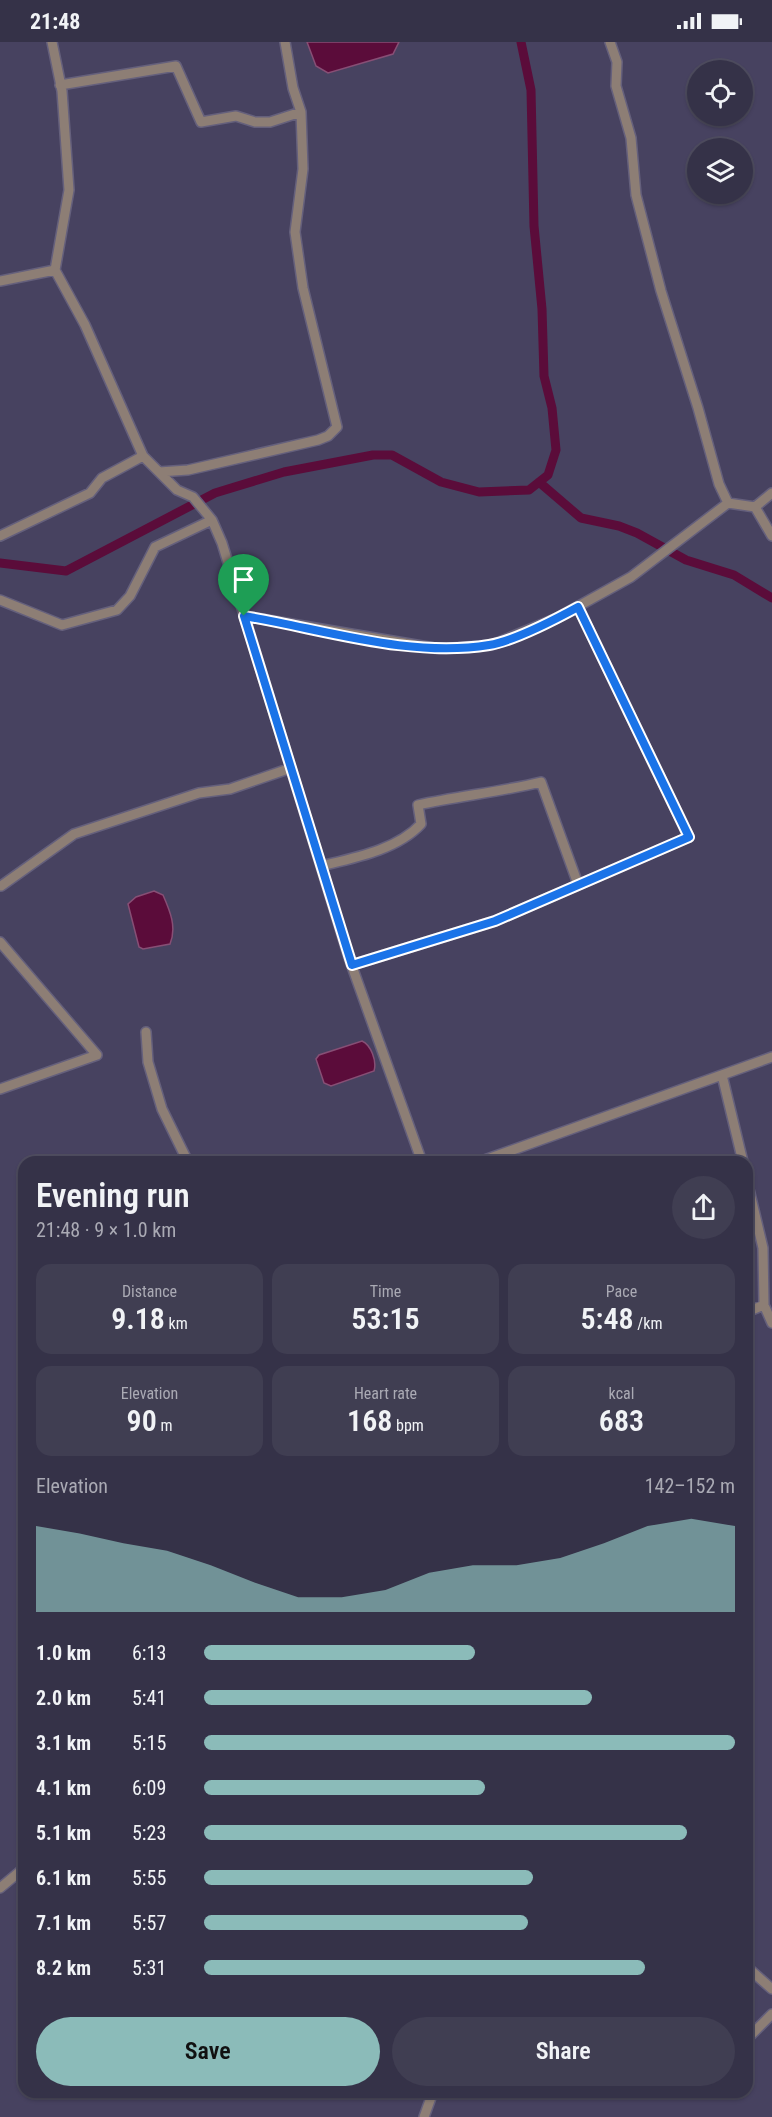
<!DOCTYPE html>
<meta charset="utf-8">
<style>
:root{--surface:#353248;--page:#403e52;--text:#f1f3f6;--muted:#aaaab4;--line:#4f4d60;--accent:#8bbbb9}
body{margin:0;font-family:"Roboto Condensed",sans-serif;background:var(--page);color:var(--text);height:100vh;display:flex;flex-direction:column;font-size:22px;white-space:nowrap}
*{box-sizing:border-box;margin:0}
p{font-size:20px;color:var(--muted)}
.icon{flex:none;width:33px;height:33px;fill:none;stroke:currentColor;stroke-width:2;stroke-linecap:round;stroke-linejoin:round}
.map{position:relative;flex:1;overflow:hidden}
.panel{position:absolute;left:18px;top:1114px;width:735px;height:942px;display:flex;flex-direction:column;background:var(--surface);border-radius:18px;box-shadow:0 2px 4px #0004,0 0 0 2px var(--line)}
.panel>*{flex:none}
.tools{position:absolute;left:687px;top:18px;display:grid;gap:12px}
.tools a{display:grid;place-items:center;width:66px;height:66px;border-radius:50%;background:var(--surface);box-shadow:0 2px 4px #0004,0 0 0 2px var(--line);font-size:30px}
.pin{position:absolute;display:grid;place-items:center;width:51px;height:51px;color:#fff;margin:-62px -26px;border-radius:50% 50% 50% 0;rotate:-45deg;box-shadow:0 0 6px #0007}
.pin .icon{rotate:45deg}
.round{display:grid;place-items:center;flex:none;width:63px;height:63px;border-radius:32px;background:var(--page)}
.head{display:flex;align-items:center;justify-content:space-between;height:102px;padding:0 18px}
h1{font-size:33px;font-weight:600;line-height:45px}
.stats{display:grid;grid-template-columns:repeat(3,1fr);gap:9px;height:102px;padding:6px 18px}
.stats div{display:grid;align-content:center;border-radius:15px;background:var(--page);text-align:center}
.stats b{font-size:30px;font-weight:600}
.stats small{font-size:16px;font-weight:400}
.stats p{font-size:16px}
.chart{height:168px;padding:12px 18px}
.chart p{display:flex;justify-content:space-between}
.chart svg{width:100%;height:108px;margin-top:6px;fill:var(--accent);opacity:.7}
.button{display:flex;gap:12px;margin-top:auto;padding:12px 18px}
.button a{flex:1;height:69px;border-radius:36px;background:var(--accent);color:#111;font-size:24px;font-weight:600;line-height:69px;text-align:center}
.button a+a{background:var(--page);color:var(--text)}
ul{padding:0 18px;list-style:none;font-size:20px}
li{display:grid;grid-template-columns:96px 72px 1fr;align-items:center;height:45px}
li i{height:15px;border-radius:8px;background:var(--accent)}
.status{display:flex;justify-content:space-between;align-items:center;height:42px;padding:0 30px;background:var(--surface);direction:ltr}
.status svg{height:16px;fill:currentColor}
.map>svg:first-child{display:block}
.water{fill:#5b0c3a;stroke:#874f75;stroke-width:1.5}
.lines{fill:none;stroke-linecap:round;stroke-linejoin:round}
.canal{stroke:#5b0c3a;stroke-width:9}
.minor-casing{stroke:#65607c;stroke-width:12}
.minor{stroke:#8d7e75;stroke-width:9}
.route-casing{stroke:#fff;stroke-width:12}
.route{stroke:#1a73e8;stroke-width:8}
</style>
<div class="status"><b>21:48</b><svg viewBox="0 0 49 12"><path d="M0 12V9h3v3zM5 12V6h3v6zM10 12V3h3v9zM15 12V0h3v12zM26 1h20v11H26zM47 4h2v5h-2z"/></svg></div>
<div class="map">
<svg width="772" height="2075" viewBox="0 0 772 2075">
<rect width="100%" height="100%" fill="#474260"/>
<path class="water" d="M307,0H399L393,12L328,31L316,24Z
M154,849L163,853C170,869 177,885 170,902L143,907L139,905L128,862L136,855Z
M362,999C371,1003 377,1019 374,1029L331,1044L324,1041L316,1017L319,1013Z"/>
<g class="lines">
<path class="canal" d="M539,440L581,476L619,484L637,491L686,518L734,533L772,556
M0,521L66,529L215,451L284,430L373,413H392L441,440L479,450L529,448L548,433L556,408L552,366L544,334L542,267L534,184L531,48L521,0"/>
<g class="minor-casing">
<path id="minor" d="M52,0L62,49L69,148L55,228L85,283L143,414L177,448L193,455L212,478L222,501L349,916L422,1120
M610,0L617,20L616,44L631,96L636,153L661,249L698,366L719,442L728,461L755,465L772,451
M60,43L176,24L201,80L236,74L255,80H270L301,70
M0,239L55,228
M159,430L188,428L318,398L328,394L337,385L303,246L295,190L303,127L301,70L293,46L285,0
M755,465L772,494
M0,494L90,451L102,436L143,414
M0,558L62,583L117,568L130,554L155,505L212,478
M244,574L440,607L492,603L557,576L631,535L728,461
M321,824C354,816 397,808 421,782L418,763C459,754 500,750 541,740L578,842
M1,844L74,792L199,751L230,747L291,726
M0,900L97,1013L0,1047
M352,923L495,879L689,795L578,565
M146,990L148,1020L162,1067L188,1120
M722,1033L743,1120
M479,1120L772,1015
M747,1139L763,1206L764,1263
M747,1270L764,1263L772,1281
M0,1846L24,1826
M747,1925L772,1947
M747,1997L772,1972
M424,2075L433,2050"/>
</g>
<use href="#minor" class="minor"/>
</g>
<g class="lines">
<g class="route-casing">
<path id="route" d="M578,565L689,795L495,879L352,923L244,574C323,587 409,616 489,603C513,599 556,577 578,565Z"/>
</g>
<use href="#route" class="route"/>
</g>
</svg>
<div class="tools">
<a><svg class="icon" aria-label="locate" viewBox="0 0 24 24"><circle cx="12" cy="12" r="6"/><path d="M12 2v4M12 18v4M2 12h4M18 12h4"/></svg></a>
<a><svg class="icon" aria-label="layers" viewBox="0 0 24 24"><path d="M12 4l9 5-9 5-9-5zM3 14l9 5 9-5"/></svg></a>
</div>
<div class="pin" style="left:244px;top:574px;background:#1e9e55"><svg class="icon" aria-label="arrive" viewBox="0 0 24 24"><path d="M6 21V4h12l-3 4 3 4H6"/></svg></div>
<section class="panel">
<div class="head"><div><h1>Evening run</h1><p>21:48 · 9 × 1.0 km</p></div><a class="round"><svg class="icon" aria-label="share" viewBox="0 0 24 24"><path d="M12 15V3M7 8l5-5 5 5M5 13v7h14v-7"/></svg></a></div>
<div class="stats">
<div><p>Distance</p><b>9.18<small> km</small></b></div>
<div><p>Time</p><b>53:15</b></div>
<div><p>Pace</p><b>5:48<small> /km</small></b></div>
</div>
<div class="stats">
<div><p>Elevation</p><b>90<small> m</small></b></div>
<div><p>Heart rate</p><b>168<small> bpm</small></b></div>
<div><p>kcal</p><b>683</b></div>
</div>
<div class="chart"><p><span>Elevation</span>142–152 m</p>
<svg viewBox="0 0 160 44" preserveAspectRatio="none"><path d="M0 44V9L10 12L20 16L30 19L40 25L50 32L60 38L70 38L80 35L90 28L100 25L110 25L120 22L130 16L140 9L150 6L160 9V44z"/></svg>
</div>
<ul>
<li><b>1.0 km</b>6:13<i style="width:51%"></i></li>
<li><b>2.0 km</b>5:41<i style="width:73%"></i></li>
<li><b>3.1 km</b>5:15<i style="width:100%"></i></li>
<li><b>4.1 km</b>6:09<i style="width:53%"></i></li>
<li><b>5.1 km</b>5:23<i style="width:91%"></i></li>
<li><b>6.1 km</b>5:55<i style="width:62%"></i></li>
<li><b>7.1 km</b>5:57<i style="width:61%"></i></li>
<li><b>8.2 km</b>5:31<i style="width:83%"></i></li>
</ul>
<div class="button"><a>Save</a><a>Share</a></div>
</section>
</div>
